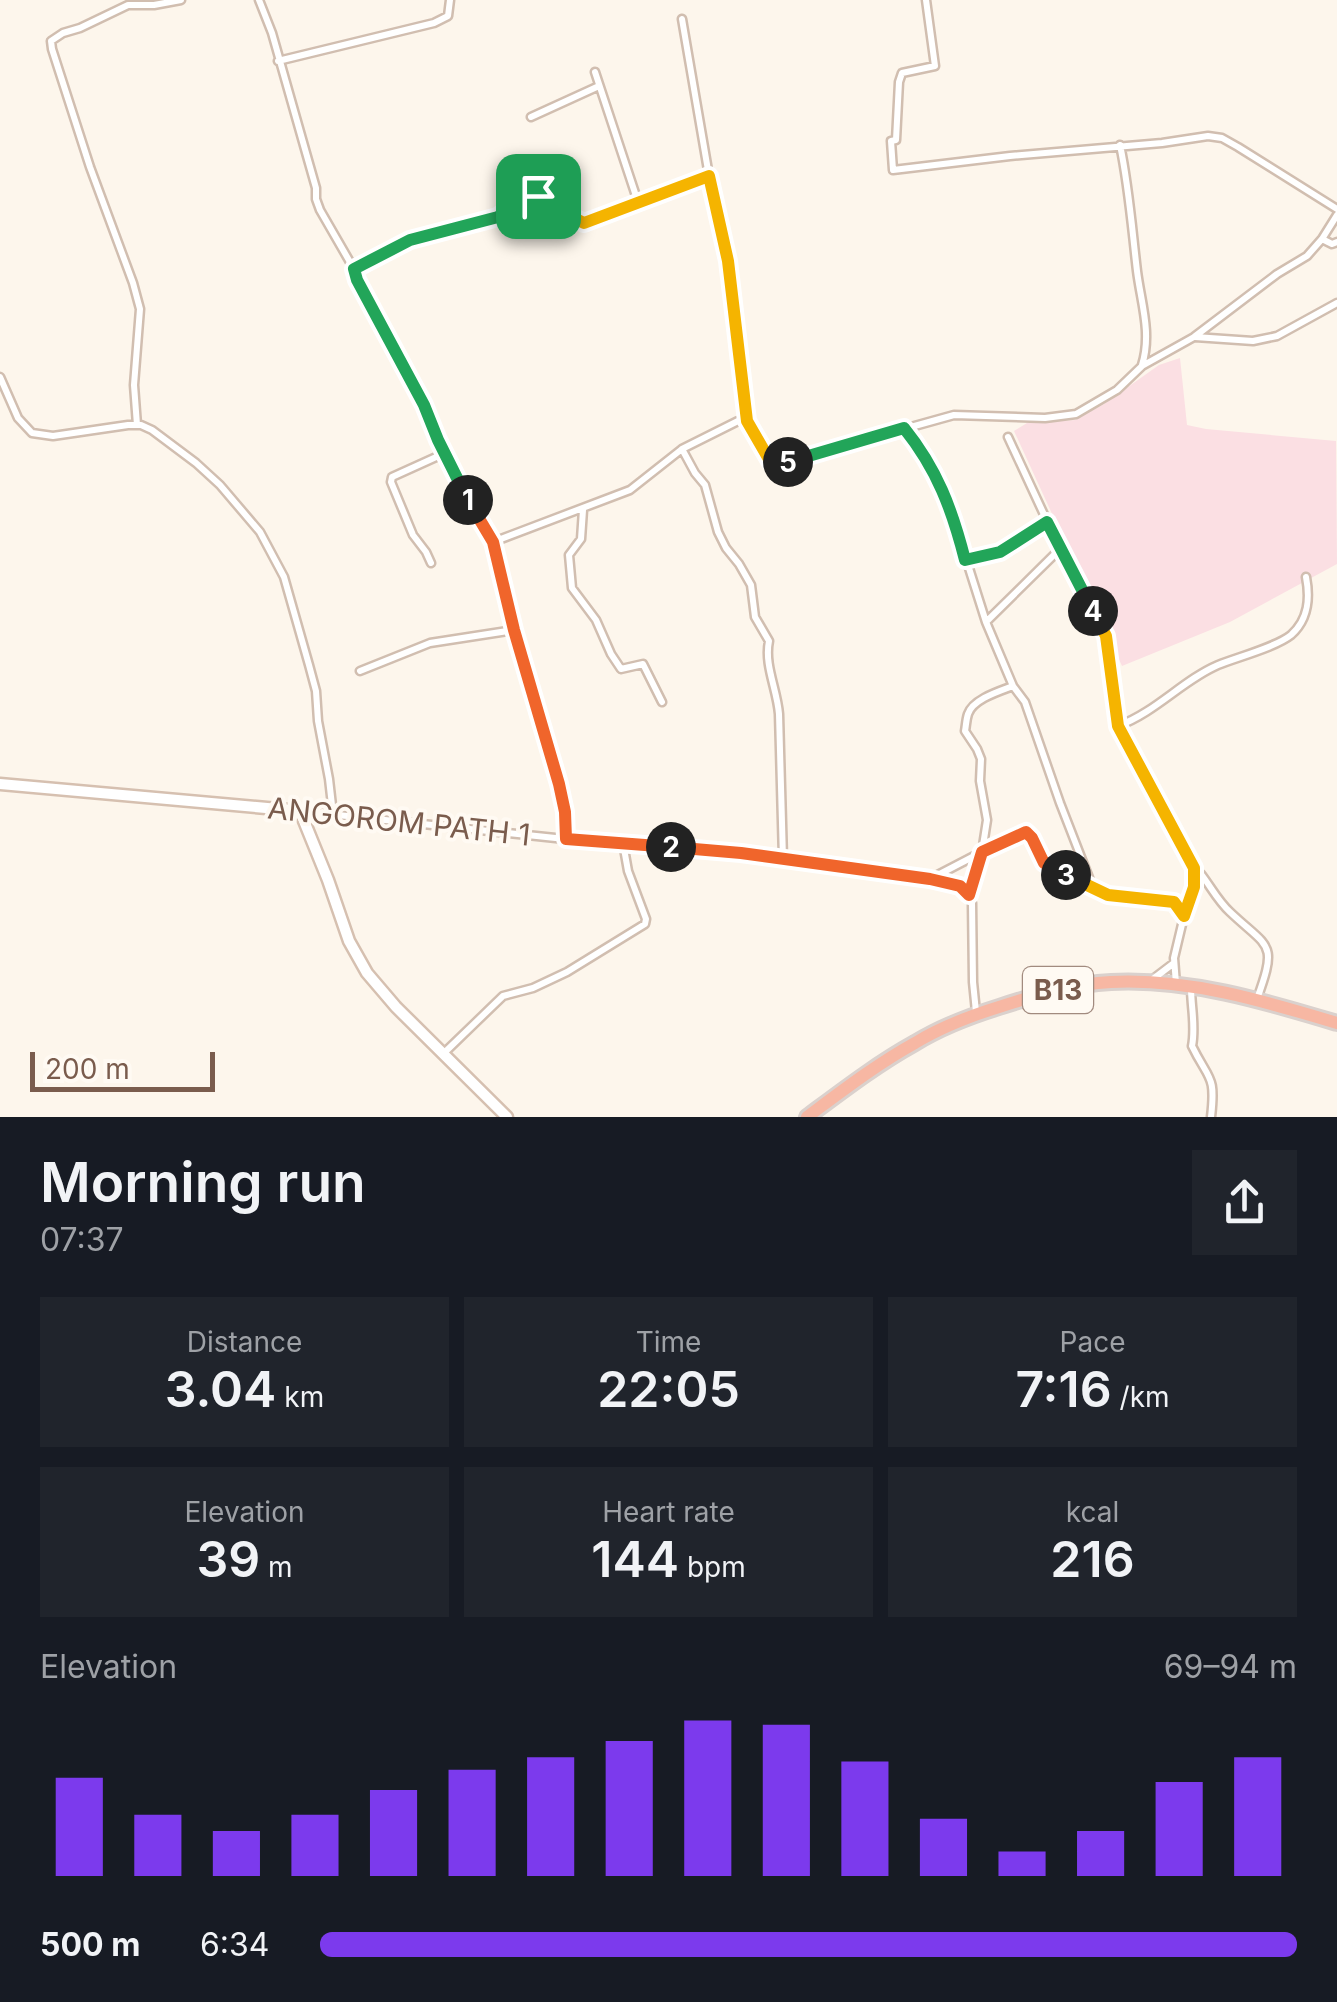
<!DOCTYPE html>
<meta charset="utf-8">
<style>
:root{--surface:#171b24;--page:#20242c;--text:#f1f3f6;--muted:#9ea1a6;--accent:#7c3aed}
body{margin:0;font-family:Inter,sans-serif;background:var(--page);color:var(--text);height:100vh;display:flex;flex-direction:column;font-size:38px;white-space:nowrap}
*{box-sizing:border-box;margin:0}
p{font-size:32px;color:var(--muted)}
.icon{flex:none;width:55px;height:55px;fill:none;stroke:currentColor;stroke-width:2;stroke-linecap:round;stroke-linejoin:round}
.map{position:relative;height:1117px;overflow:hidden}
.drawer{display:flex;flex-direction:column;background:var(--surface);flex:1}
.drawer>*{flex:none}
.scale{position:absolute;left:30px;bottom:25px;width:185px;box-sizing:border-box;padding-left:10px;border:5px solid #7a5c4d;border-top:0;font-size:28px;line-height:35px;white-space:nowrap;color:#7a5c4d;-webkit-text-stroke:8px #fffaf3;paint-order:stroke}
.pin{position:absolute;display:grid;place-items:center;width:85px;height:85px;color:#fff;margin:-42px;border-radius:20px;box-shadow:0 5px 15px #0006}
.km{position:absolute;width:50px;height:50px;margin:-25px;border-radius:50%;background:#222;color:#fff;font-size:28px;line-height:50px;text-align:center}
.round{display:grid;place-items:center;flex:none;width:105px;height:105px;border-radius:0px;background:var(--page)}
.summary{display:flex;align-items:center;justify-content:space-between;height:170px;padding:0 40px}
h1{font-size:55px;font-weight:600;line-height:75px}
.figures{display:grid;grid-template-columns:repeat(3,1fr);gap:15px;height:170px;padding:10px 40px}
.figures div{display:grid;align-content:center;border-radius:0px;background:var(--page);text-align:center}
.figures b{font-size:50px;font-weight:600}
.figures small{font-size:28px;font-weight:400}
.figures p{font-size:28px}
.chart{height:280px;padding:20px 40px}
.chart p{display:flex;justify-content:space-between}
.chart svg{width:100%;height:180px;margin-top:10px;stroke:var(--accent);stroke-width:6}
ul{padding:0 40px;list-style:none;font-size:32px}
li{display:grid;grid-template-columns:160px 120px 1fr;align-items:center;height:75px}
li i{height:25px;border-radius:12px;background:var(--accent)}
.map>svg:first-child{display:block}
.medical{fill:#fbdfe3}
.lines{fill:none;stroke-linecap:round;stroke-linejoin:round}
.street-casing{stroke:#d1beb0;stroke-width:11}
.secondary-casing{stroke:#d6c0b0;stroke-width:15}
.highway-casing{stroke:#dad1cd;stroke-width:18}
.street{stroke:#fff;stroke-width:6}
.secondary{stroke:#fff;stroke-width:10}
.highway{stroke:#f7b7a3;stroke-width:12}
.split-1-casing{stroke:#fff;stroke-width:20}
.split-2-casing{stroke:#fff;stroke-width:20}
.split-3-casing{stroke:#fff;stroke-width:20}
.split-4-casing{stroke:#fff;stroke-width:20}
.split-5-casing{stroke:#fff;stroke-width:20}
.split-6-casing{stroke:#fff;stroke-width:20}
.split-1{stroke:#22a559;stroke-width:12}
.split-2{stroke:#f0652b;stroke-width:12}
.split-3{stroke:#f0652b;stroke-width:12}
.split-4{stroke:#f5b400;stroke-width:12}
.split-5{stroke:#22a559;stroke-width:12}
.split-6{stroke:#f5b400;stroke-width:12}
.labels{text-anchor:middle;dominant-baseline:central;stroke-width:8;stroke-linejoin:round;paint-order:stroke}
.shield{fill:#fffaf3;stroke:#a28b7f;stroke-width:2.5}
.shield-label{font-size:28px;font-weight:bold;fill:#7a5c4d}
.street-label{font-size:30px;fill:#7a5c4d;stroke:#fffaf3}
</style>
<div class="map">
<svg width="1337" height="1117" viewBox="0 0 1337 1117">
<rect width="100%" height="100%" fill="#fdf6ec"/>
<path class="medical" d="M1180,358L1187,425L1206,429L1336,441L1337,564L1230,622L1122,666L1014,431L1027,423L1075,420L1104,404L1159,365Z"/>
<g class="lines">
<g class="street-casing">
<path id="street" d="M259,0L272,33L316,188V199L320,210L354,269L357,281L424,405L438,440L469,502L493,542
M926,0L935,66L902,73L899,82L896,140L891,141L893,170L1010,156L1162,143L1208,136L1222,138L1238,147L1337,209
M682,19L709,176L728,261L747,421
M278,61L434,23L448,16L450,0
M595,72L638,202
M531,117L599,86
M1120,145C1129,187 1132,229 1137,271C1141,303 1152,333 1142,365
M1322,239L1332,244L1337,242
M354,269L410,240L497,217L523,196H538L566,215L584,223L709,176
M1195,337L1253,341L1277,336L1337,303
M0,377L18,418L32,433L53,436L128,425H141L152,430L196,463L220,485L260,532L284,577L309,665L316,691L318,721L329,779L333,814
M137,425L134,385L140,309L133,283L90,167L52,49L51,41L63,33L80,28L128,5H154L181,0
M903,428L915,442L944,489L986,622L1013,686C1000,691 973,699 968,714C966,720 966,726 965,731L977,749L981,759L980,781L987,820L982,852L932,878
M1008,437L1047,521L1106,636L1118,726L1194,867V887L1184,916
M682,449L695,473L705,485L718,532L726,548L739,564L751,585L755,617L769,641C764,665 777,689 779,714L783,859
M583,510L581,539L569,555L572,588L596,620L611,654L621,669L643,664L662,702
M965,560L1001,552L1047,521
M431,563L426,552L413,535L391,482L392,477L445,453
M987,621L1061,548
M360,671L430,643L514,630
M1013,686L1025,702L1060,803L1093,888
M1118,726C1156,712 1183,680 1218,665C1238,657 1276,647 1291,635C1309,619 1310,598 1306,577
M300,811L565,839L741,853L954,884L965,890L972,903L973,982L976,1012
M565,839C564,784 544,732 528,679C515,634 504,588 493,542L630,490L682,449L738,421H747L770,461L785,462L954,415L1045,418L1076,414L1117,390L1142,366L1194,337L1277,274L1307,256L1322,239L1337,215
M1201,874C1211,887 1218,901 1230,912C1269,949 1278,941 1257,999
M969,895L982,852L1026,832L1032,838L1044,863L1100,892L1120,898L1174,902L1184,916L1174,958L1176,984
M1153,979L1174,963
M1191,987C1191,1008 1196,1026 1192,1046C1209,1081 1216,1074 1211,1117
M444,1053L503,996L533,988L567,972L645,924L646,919L628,871L623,843"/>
</g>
<g class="secondary-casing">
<path id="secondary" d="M0,784L300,811L328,880L349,941L367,973L396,1007L507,1117"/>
</g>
<g class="highway-casing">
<path id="highway" d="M807,1117C842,1091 877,1064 915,1043C941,1027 970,1016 999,1007C1036,995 1073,984 1111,982C1188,978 1264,1001 1337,1023"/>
</g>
<use href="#street" class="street"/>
<use href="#secondary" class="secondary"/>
<use href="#highway" class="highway"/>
</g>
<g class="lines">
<g class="split-1-casing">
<path id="split-1" d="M468,500L438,440L424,405L357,280L354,269L410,240L498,217L523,196H538"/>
</g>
<g class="split-2-casing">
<path id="split-2" d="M468,500L493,542L514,630L559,784L565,812L566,839L671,847"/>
</g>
<g class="split-3-casing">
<path id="split-3" d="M671,847L741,853L930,879L960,886L969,895L982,852L1026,832L1032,838L1044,863L1066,875"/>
</g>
<g class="split-4-casing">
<path id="split-4" d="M1066,875L1108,895L1174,902L1184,916L1194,887V868L1118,726L1106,636L1093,611"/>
</g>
<g class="split-5-casing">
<path id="split-5" d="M788,462L904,428C937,469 952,509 965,560L1000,552L1047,522L1093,611"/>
</g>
<g class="split-6-casing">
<path id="split-6" d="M538,196L566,214L584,223L709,176L728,261L747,421L770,461L788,462"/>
</g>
<use href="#split-1" class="split-1"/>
<use href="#split-2" class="split-2"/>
<use href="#split-3" class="split-3"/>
<use href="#split-4" class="split-4"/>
<use href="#split-5" class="split-5"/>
<use href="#split-6" class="split-6"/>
</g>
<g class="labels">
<rect class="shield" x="1023" y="967" width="70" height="46" rx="8"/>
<g class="shield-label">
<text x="1058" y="990">B13</text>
</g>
<g class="street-label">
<text transform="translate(399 821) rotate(6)">ANGOROM PATH 1</text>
</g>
</g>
</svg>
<div class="scale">200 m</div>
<div class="pin" style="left:538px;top:196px;background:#1e9e55"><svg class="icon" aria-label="arrive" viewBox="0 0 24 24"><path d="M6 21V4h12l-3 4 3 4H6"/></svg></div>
<b class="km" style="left:468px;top:500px">1</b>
<b class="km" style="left:671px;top:847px">2</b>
<b class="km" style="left:1066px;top:875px">3</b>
<b class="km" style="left:1093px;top:611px">4</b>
<b class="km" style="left:788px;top:462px">5</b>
</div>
<section class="drawer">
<div class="summary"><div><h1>Morning run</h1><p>07:37</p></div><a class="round"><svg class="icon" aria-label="share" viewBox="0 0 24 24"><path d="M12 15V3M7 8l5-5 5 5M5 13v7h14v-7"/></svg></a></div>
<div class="figures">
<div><p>Distance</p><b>3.04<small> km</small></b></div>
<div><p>Time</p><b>22:05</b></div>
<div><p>Pace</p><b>7:16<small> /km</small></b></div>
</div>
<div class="figures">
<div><p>Elevation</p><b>39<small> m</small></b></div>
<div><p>Heart rate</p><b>144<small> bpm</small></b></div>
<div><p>kcal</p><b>216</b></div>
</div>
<div class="chart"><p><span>Elevation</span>69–94 m</p>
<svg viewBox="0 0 160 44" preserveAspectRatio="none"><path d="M5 44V20M15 44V29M25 44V33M35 44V29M45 44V23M55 44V18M65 44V15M75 44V11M85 44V6M95 44V7M105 44V16M115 44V30M125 44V38M135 44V33M145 44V21M155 44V15"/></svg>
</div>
<ul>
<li><b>500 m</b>6:34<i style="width:100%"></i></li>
</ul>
</section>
